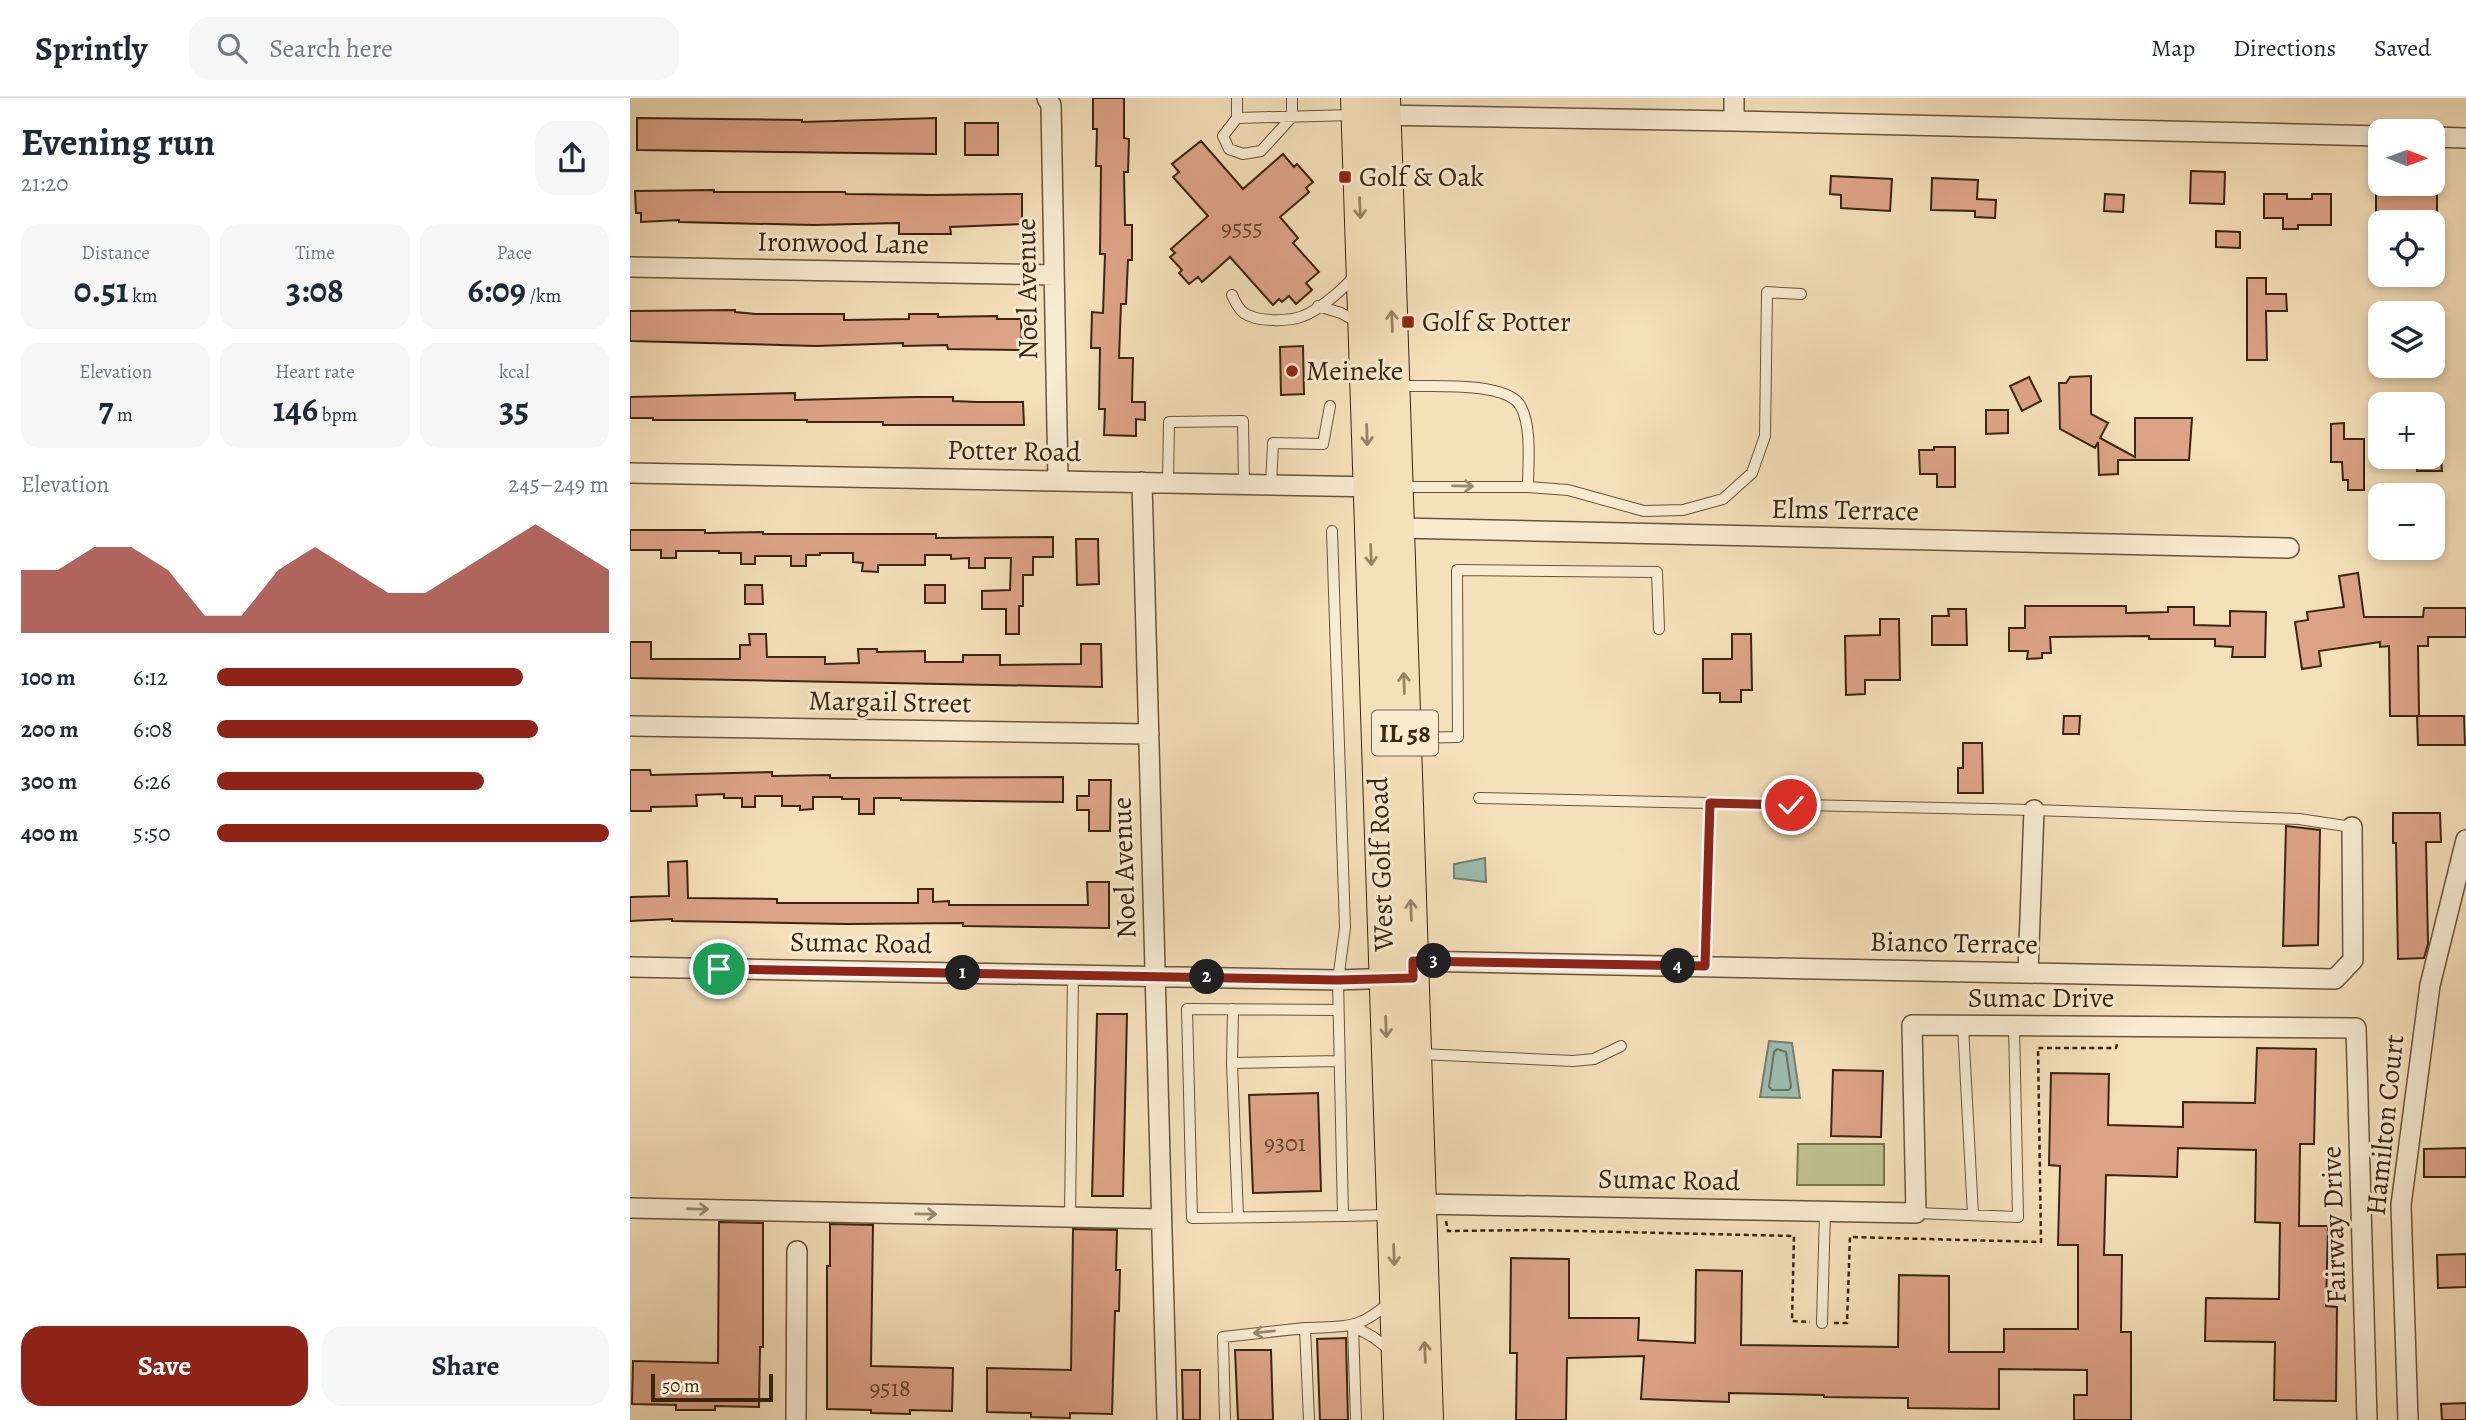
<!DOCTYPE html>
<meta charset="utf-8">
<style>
:root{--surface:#fff;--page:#f6f6f7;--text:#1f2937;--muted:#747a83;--line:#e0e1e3;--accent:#8f2418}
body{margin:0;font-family:Alegreya,serif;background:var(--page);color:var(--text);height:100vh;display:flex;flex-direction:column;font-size:26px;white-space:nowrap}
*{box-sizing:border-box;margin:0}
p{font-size:23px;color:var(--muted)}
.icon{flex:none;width:38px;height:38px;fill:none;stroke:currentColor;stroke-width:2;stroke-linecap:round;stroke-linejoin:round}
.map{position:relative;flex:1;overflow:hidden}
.sheet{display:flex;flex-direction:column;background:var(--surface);width:630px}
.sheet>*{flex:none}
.needle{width:46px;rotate:91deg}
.controls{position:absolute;left:1738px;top:21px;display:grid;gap:14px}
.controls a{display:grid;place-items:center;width:77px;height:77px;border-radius:14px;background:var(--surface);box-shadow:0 4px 10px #0003;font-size:35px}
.scale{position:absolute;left:21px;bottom:18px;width:122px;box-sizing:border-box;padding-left:7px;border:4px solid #3a250f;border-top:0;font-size:19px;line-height:24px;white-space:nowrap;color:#3a250f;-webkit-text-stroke:5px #f8ebd2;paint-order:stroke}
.pin{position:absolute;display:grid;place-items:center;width:60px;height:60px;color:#fff;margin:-30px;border:4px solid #fff;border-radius:50%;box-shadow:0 2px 7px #0007}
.km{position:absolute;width:35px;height:35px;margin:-18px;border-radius:50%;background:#222;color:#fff;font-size:19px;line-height:35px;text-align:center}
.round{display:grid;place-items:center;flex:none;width:74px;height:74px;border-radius:21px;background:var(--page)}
.overview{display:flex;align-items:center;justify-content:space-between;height:119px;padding:0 21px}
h1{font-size:38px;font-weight:700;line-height:52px}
.metrics{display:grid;grid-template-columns:repeat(3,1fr);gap:10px;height:119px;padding:7px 21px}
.metrics div{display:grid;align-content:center;border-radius:18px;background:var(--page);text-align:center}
.metrics b{font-size:35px;font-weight:700}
.metrics small{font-size:19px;font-weight:400}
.metrics p{font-size:19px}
.chart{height:196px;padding:14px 21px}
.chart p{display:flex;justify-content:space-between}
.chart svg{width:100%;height:126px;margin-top:7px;fill:var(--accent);opacity:.7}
.action{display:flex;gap:14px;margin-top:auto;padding:14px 21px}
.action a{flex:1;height:80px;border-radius:21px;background:var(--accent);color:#fff;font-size:28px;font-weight:700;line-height:80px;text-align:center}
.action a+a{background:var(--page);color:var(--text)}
ul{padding:0 21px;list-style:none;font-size:23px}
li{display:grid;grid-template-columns:112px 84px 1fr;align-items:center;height:52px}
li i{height:18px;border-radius:9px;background:var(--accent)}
header{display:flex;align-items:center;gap:42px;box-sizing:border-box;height:98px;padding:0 35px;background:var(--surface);border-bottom:2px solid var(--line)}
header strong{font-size:33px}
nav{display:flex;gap:38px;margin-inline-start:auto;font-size:24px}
.search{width:490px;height:63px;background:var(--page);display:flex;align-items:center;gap:18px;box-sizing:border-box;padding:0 24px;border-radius:21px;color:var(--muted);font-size:26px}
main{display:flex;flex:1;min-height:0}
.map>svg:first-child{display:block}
.green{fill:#bcc28f;stroke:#7b744f;stroke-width:2}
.water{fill:#9cbdaf;stroke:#75806f;stroke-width:2}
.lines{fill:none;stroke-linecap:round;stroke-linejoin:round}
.shore{stroke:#6b715f;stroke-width:2}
.building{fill:#dda388;stroke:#3a250f;stroke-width:2}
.lane-casing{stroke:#68543a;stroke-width:12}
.street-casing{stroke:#68543a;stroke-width:22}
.primary-casing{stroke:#3a250f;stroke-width:32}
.path{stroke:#3a250f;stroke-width:2.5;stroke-dasharray:5 3.5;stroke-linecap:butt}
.lane{stroke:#f8ebd2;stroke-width:10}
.street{stroke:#f8ebd2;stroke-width:19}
.primary{stroke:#f4e0ba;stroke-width:30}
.oneway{stroke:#978264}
.oneway2{stroke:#998870}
.route-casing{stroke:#fff;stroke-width:14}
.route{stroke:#8f2418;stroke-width:9}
.poi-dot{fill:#8f2418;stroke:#f8ebd2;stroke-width:2.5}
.labels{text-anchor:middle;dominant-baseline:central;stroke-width:6;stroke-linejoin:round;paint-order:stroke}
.number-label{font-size:24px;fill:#63442d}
.shield{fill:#f8ebd2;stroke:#73604a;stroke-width:2}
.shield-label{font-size:26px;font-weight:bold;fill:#3a250f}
.poi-label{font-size:28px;fill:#3a250f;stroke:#f8ebd2;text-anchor:start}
.street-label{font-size:28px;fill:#3a250f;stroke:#f8ebd2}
</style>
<header>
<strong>Sprintly</strong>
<div class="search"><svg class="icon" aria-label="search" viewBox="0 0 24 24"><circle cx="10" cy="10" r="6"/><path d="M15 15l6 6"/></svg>Search here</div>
<nav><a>Map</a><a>Directions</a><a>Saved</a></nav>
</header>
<main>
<section class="sheet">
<div class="overview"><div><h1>Evening run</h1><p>21:20</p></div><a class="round"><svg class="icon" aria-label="share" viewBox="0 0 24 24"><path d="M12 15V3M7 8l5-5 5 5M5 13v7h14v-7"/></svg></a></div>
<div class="metrics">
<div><p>Distance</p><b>0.51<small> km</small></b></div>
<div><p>Time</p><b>3:08</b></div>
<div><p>Pace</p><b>6:09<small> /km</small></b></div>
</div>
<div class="metrics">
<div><p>Elevation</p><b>7<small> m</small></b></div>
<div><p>Heart rate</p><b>146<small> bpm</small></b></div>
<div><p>kcal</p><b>35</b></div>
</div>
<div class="chart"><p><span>Elevation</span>245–249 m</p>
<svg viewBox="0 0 160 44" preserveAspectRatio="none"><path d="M0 44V22L10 22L20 14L30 14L40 22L50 38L60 38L70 22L80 14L90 22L100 30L110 30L120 22L130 14L140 6L150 14L160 22V44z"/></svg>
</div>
<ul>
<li><b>100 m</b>6:12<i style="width:78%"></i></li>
<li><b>200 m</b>6:08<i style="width:82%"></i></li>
<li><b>300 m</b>6:26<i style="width:68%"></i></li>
<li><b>400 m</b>5:50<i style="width:100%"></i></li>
</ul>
<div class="action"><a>Save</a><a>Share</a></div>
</section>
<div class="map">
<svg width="1836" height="1322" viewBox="0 0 1836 1322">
<rect width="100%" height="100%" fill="#f4e0ba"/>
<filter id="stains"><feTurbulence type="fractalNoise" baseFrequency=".00286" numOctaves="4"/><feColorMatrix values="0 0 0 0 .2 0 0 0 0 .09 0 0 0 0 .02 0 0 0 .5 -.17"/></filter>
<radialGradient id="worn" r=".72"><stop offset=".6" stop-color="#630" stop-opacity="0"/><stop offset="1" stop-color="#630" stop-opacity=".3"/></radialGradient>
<path class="green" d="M1168,1046H1254V1087H1167Z"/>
<path class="water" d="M855,760L856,784L824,780V766Z
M1139,943L1162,945L1170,1000L1130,999Z"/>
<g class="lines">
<path class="shore" d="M1147,951L1156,954L1161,989L1159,992H1142L1139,989L1144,954Z"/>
</g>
<path class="building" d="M463,0H494V40L499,41L498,74H494L495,127H502V162H498L496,206H491L489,260H503L502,304H515V322L506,321V338L474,337L475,311H469L470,250H461L462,214L473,215L475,156H470L471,68H466L467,31H463Z
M7,20L172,22V24L306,20V56L7,52Z
M335,25H368V57H335Z
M571,43L613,91L653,56L664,69L667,66L683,84L676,90L679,94L650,119L668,140L663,145L689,174L676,185L682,192L666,206L659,198L652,204L649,201L643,207L600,159L572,184L568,179L559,186L549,175L552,172L540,159L545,155L541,151L578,118L543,79L549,74L542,66Z
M1561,73L1595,74L1594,106L1560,105Z
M1201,78L1262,81L1260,113L1211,110V97L1200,96Z
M1302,80L1348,82L1347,101L1366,102L1365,120L1345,119V113L1301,112Z
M1807,87V124H1788V119H1765V113H1746V88Z
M84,92V94H215L216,96L302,97L392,96V126L320,129L321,136H269V125L183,127L49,124V122L11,124V115H6L5,93Z
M1475,96L1494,97L1493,114L1474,113Z
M1634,96H1657V101H1682V96H1701V127H1668V131H1653V120H1634Z
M1586,133L1610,134V150L1586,149Z
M1617,180H1636V196H1656L1657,213H1636L1637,262H1617Z
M105,212V214L126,216H214V222L279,221V216H308V219L367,218V221H391L392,252L318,251L317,247L273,248V245L186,248L0,243V213Z
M673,248L674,296L651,297L650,249Z
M1461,278V316L1478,325L1470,340L1505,359V320H1562L1559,362H1488V376L1469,377L1468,344L1465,350L1430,331L1429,285H1436L1440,279Z
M1399,279L1411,303L1392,313L1380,288Z
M165,295V302L285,299H323V303L347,304H393L394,327H253V324H177V322H23V320H0V299Z
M1356,312H1378V335L1356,336Z
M1714,325V341H1734V392H1718V382H1713L1712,364H1701V326Z
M1304,349H1325V389H1307V376H1290L1289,352H1304Z
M1787,359H1811L1812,373H1787Z
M0,432H75V435L133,434V436H306V440L423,439V459H403V477H393V508H389V536H376V511H352V493L380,492L381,460H355V470H339V460L321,461V457H295V467H248V474L232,473L233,465L223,464V455H190V457H176V468H161V458H125V466H111V455H89V453H46V460H31V452H0Z
M446,441H468L469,486L447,487Z
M1728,475L1734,519H1793L1794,510H1836V539H1798V548H1788L1789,618H1760L1759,548L1750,549V544L1689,553L1691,568L1672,571L1665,524L1678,522L1677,514L1714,509L1709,478Z
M115,487H132L133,506H115Z
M295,487H315V505H295Z
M1395,508H1496V515L1538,514V509H1564V527L1600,528V513L1636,514L1635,559H1602L1603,549L1585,548V541H1519V538L1420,539L1421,555H1412V560L1397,561L1398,553H1379V530H1395Z
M1318,511H1336L1337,547H1302V518H1319Z
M1250,521H1269L1270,582H1235V596L1216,597L1215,538L1250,537Z
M119,536H136L137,559H195V566L229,565L228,551H247V554L295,553V564H333V557H370V567L451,566V546H471L472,589L0,580V544H21V561H110V547H120Z
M1102,536H1121L1122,592H1111V604H1090V595H1073V561H1102Z
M1434,618H1450L1449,636H1433Z
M1787,618H1834L1835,647H1788Z
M1333,645H1352L1353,695H1328V670H1333Z
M0,672H20L21,677L142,674V678L200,677V680L433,679V704L271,702V700H244V716H229V701H212V699H183V711L170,712V708H152V698H125V709H112V700H94V696L66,697L67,708L21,709V713H0Z
M459,682H481L480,733H459V712H447V698H459Z
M1763,715H1810L1811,744H1796L1798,846L1794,860L1768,861L1766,745H1763Z
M1656,728L1690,732L1688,847L1653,848Z
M57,763L58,800L147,801V805H288V791H303V804L319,803V807H458L457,784H479V830L333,828V825L217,826L42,823V821L0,823V799L39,798L38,764Z
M467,916H497L493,1098H462Z
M1627,950L1686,951L1684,1046H1670L1669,1128H1698L1696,1208L1707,1209L1706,1303L1644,1302L1645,1244L1575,1243L1576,1200L1649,1201L1650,1125L1625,1124L1626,1052L1548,1050L1547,1079L1476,1077L1474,1157H1492L1491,1234H1501V1322H1444V1297H1457V1272L1369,1271V1311L1278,1310V1300L1194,1299V1297L1099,1295V1304L1011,1301L1014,1258L937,1260L936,1322H886L887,1255H880L881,1160L939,1161V1220H1009L1008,1242L1065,1245L1066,1172L1112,1173L1111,1247L1268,1249L1269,1177L1319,1178V1254H1374V1231H1448V1147H1428L1430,1068L1419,1067L1421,975L1479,976L1478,1027L1553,1029V1004L1625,1005Z
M1203,972L1253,973L1251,1039L1201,1038Z
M688,995L691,1093L623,1095L619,997Z
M1836,1050V1079H1794V1051Z
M89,1124L133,1125V1249H130L129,1309L85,1308V1312H46V1307L2,1306L3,1263L88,1265Z
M200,1126L243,1127L241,1268L323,1270L322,1313L280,1312V1316L241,1315V1312L197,1311V1168H200Z
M443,1131L487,1132L486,1172H490L489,1213H485L482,1316L440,1315V1320L401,1319V1315L357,1314V1270L441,1272Z
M1836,1156V1189L1808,1190L1807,1157Z
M716,1240L718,1322H690L687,1241Z
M605,1252H641L643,1322H608Z
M552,1272H570V1322H553Z
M1836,1305V1322H1812L1811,1306Z"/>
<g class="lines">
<g class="lane-casing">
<path id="lane" d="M607,0V20L723,17
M607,20L593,38L599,51L613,56L631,53L662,19V0
M602,197C605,203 608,211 614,215C627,224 658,224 673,218C688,213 715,190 725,177
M688,208L711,215L729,225
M768,288C795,289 878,282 891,309C902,330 898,365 898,389
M538,385L539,324L613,323L614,387
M641,388L643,345L693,346L700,308
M769,389H898L938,392L1014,413L1053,412L1093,401L1122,375L1135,338L1137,194L1171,196
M702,433L715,830L708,882L713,1118L758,1117
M779,640L828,639L827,472L1027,474L1029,531
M849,700L1404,712L1669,721L1722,729
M1075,868L1080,705
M708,912L557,911L562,1120L713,1118
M1333,928L1343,1117
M790,956L943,963L964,961L991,948
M602,965L603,911
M1286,1115L1388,1119L1384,928
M440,1119L443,877
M608,1119L602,965L709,963
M1192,1225L1195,1113
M723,1228L726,1322
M723,1228L743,1239L760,1252
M595,1322L593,1239L675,1230
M679,1322L675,1230C716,1228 727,1233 760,1204"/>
</g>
<g class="street-casing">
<path id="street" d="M417,0L421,7L428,382
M1104,0V23
M745,17L1104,23L1750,38
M1802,39L1836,40
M0,169L424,177
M0,375L748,389
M512,384L537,1322
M769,430L1659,450
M0,628L519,636
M783,863L1705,881L1723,862L1722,729
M0,869L708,882L765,880
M1398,875L1404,712
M791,1106L1286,1115L1282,927L1726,930L1737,1322
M0,1110L531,1121
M166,1322L167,1153
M1778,1322L1771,1107L1800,887L1836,742"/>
</g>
<g class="primary-casing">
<path id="primary" d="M726,0L769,1322
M755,0L798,1322"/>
</g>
<path class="path" d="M816,1123L818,1133L904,1132L1164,1138L1162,1223L1180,1224
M1204,1225H1217L1220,1139L1411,1144L1408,950H1486L1487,946"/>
<use href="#lane" class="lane"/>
<use href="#street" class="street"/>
<use href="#primary" class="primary"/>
</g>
<defs><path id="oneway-shaft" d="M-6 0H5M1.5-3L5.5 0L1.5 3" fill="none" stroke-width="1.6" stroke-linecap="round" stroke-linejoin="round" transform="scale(1.75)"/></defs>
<g class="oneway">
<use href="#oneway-shaft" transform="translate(730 110) rotate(88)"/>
<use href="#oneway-shaft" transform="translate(762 223) rotate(-92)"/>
<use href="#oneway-shaft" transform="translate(737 337) rotate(88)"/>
<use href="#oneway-shaft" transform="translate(741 457) rotate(88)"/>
<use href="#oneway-shaft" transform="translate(774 585) rotate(-92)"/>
<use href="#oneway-shaft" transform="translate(781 812) rotate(-92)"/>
<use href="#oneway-shaft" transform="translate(756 929) rotate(88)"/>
<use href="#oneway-shaft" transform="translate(764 1157) rotate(88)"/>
<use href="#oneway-shaft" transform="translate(795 1254) rotate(-92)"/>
</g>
<g class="oneway2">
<use href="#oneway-shaft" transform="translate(833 388) rotate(1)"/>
<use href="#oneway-shaft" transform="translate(68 1111) rotate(1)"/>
<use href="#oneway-shaft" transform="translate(296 1116) rotate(1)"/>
<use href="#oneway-shaft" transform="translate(634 1234) rotate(174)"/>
</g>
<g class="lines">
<g class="route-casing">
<path id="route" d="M89,871L708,882L783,880V863L1075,868L1080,705L1161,707"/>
</g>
<use href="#route" class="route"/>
</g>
<g class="poi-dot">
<rect x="708" y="72" width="14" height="14" rx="3.5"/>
<rect x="771" y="217" width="14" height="14" rx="3.5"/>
<circle cx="662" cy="273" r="7"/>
</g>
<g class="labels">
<g class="number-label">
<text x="612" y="130">9555</text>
<text x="655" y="1045">9301</text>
<text x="260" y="1290">9518</text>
</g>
<rect class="shield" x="742" y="612.5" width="66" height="45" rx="5"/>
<g class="shield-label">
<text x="775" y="635">IL 58</text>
</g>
<g class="poi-label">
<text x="729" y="79">Golf &amp; Oak</text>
<text x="792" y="224">Golf &amp; Potter</text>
<text x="676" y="273">Meineke</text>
</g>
<g class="street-label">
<text transform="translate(213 145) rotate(1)">Ironwood Lane</text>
<text transform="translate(397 191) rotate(-91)">Noel Avenue</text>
<text transform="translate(384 353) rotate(1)">Potter Road</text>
<text transform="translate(1215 412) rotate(1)">Elms Terrace</text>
<text transform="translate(260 604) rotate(1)">Margail Street</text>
<text transform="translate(751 766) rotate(-92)">West Golf Road</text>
<text transform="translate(494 770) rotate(-92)">Noel Avenue</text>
<text transform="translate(231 845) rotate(1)">Sumac Road</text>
<text transform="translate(1324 845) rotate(1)">Bianco Terrace</text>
<text x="1411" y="900">Sumac Drive</text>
<text transform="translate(1755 1027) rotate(-84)">Hamilton Court</text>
<text transform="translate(1039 1082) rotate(1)">Sumac Road</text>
<text transform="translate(1704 1127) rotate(-92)">Fairway Drive</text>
</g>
</g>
<rect width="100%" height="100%" filter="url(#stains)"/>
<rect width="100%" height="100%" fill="url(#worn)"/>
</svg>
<div class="controls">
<a><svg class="needle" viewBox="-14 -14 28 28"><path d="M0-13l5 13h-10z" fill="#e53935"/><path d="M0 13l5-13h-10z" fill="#747a83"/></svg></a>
<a><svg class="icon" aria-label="locate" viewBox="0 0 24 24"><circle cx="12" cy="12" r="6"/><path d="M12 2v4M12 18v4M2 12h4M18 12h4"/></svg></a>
<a><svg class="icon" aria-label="layers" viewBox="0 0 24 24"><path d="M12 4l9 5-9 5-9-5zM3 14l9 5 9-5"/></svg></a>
<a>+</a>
<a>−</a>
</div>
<div class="scale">50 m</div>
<div class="pin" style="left:89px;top:871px;background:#1e9e55"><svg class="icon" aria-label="arrive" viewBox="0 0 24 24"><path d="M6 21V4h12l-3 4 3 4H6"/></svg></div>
<div class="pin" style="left:1161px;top:707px;background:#d93025"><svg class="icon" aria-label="check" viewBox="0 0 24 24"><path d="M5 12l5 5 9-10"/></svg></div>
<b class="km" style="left:333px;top:875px">1</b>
<b class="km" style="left:577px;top:879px">2</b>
<b class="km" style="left:804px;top:863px">3</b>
<b class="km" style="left:1048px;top:868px">4</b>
</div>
</main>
